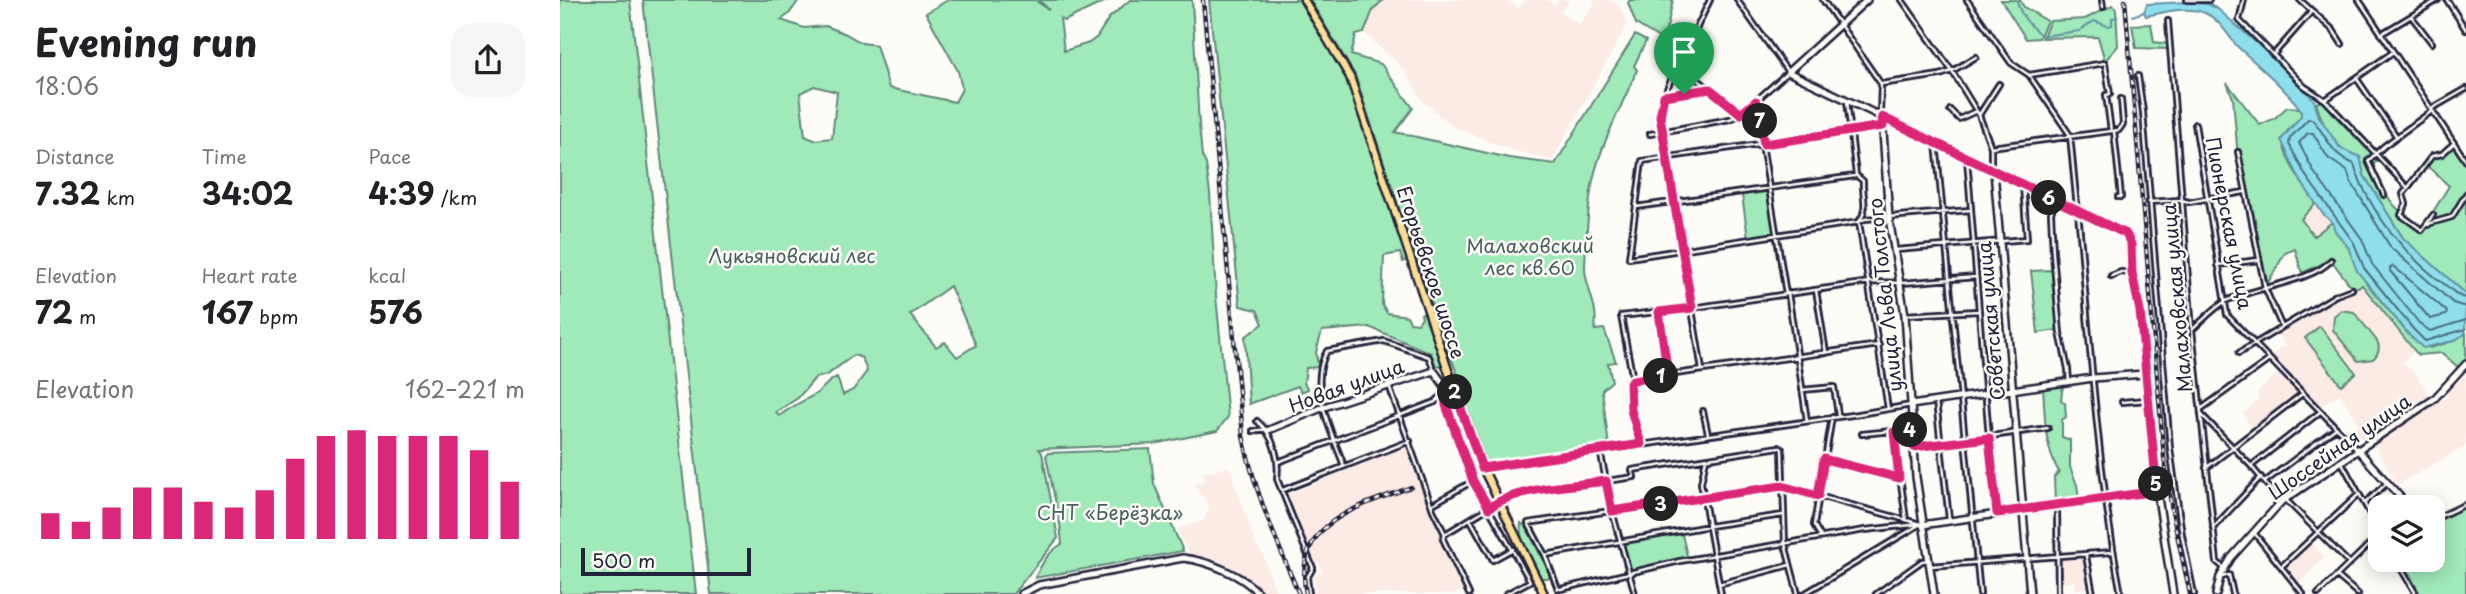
<!DOCTYPE html>
<meta charset="utf-8">
<style>
:root{--surface:#fff;--page:#f6f6f6;--text:#202124;--muted:#757577;--accent:#db2777}
body{margin:0;font-family:"Playpen Sans",sans-serif;background:var(--page);color:var(--text);height:100vh;display:flex;flex-direction:column;font-size:26px;white-space:nowrap}
*{box-sizing:border-box;margin:0}
p{font-size:23px;color:var(--muted)}
.icon{flex:none;width:38px;height:38px;fill:none;stroke:currentColor;stroke-width:2;stroke-linecap:round;stroke-linejoin:round}
.map{position:relative;flex:1;overflow:hidden}
.drawer{display:flex;flex-direction:column;background:var(--surface);width:560px}
.drawer>*{flex:none}
.controls{position:absolute;left:1808px;top:495px;display:grid;gap:14px}
.controls a{display:grid;place-items:center;width:77px;height:77px;border-radius:14px;background:var(--surface);box-shadow:0 4px 18px #0003;font-size:35px}
.scale{position:absolute;left:21px;bottom:18px;width:170px;box-sizing:border-box;padding-left:7px;border:4px solid #22223b;border-top:0;font-size:19px;line-height:24px;white-space:nowrap;color:#22223b;-webkit-text-stroke:5px #fdfcf7;paint-order:stroke}
.pin{position:absolute;display:grid;place-items:center;width:60px;height:60px;color:#fff;margin:-72px -30px;border-radius:50% 50% 50% 0;rotate:-45deg;box-shadow:0 0 7px #0007}
.pin .icon{rotate:45deg}
.km{position:absolute;width:35px;height:35px;margin:-18px;border-radius:50%;background:#222;color:#fff;font-size:19px;line-height:35px;text-align:center}
.round{display:grid;place-items:center;flex:none;width:74px;height:74px;border-radius:21px;background:var(--page)}
.overview{display:flex;align-items:center;justify-content:space-between;height:119px;padding:0 35px}
h1{font-size:38px;font-weight:700;line-height:52px}
.stats{display:grid;grid-template-columns:repeat(3,1fr);gap:10px;height:119px;padding:7px 35px}
.stats div{display:grid;align-content:center}
.stats b{font-size:30px;font-weight:700}
.stats small{font-size:19px;font-weight:400}
.stats p{font-size:19px}
.chart{height:196px;padding:14px 35px}
.chart p{display:flex;justify-content:space-between}
.chart svg{width:100%;height:126px;margin-top:7px;stroke:var(--accent);stroke-width:6}
main{display:flex;flex:1;min-height:0}
.map>svg:first-child{display:block}
.built{fill:#fceae5}
.green{fill:#a0e9b8;stroke:#61867a;stroke-width:2;fill-rule:evenodd}
.water{fill:#8edeeb;stroke:#6393a5;stroke-width:2}
.lines{fill:none;stroke-linecap:round;stroke-linejoin:round}
.shore{stroke:#4d6d81;stroke-width:2}
.stream{stroke:#6393a5;stroke-width:2}
.street-casing{stroke:#22223b;stroke-width:8}
.secondary-casing{stroke:#22223b;stroke-width:10}
.primary-casing{stroke:#22223b;stroke-width:11}
.street{stroke:#fdfcf7;stroke-width:2.5}
.secondary{stroke:#fdfcf7;stroke-width:5}
.primary{stroke:#fcde96;stroke-width:6}
.rail-casing{stroke:#22223b;stroke-width:4.5}
.rail{stroke:#fdfcf7;stroke-width:2;stroke-dasharray:5;stroke-linecap:butt}
.route-casing{stroke:#fff;stroke-width:14}
.route{stroke:#db2777;stroke-width:9}
.labels{text-anchor:middle;dominant-baseline:central;stroke-width:5;stroke-linejoin:round;paint-order:stroke}
.street-label{font-size:19px;fill:#22223b;stroke:#fdfcf7}
.park-label{font-size:19px;fill:#485e60;stroke:#fdfcf7}
</style>
<main>
<section class="drawer">
<div class="overview"><div><h1>Evening run</h1><p>18:06</p></div><a class="round"><svg class="icon" aria-label="share" viewBox="0 0 24 24"><path d="M12 15V3M7 8l5-5 5 5M5 13v7h14v-7"/></svg></a></div>
<div class="stats">
<div><p>Distance</p><b>7.32<small> km</small></b></div>
<div><p>Time</p><b>34:02</b></div>
<div><p>Pace</p><b>4:39<small> /km</small></b></div>
</div>
<div class="stats">
<div><p>Elevation</p><b>72<small> m</small></b></div>
<div><p>Heart rate</p><b>167<small> bpm</small></b></div>
<div><p>kcal</p><b>576</b></div>
</div>
<div class="chart"><p><span>Elevation</span>162–221 m</p>
<svg viewBox="0 0 160 44" preserveAspectRatio="none"><path d="M5 44V35M15 44V38M25 44V33M35 44V26M45 44V26M55 44V31M65 44V33M75 44V27M85 44V16M95 44V8M105 44V6M115 44V8M125 44V8M135 44V8M145 44V13M155 44V24"/></svg>
</div>
</section>
<div class="map">
<svg width="1906" height="594" viewBox="0 0 1906 594">
<rect width="100%" height="100%" fill="#fdfcf7"/>
<filter id="ink" filterUnits="userSpaceOnUse"><feTurbulence type="fractalNoise" baseFrequency=".0143" numOctaves="2"/><feDisplacementMap in="SourceGraphic" scale="14" xChannelSelector="R" yChannelSelector="G"/><feConvolveMatrix kernelMatrix="1 2 1 2 8 2 1 2 1" color-interpolation-filters="sRGB"/></filter>
<g filter="url(#ink)">
<path class="built" d="M823,0H948L959,9L965,0H988L994,5L998,0H1010L1001,12L1019,25L1035,3L1032,0H1050L1061,8L1067,25L992,160L951,150L894,127L862,100L844,69L804,33L813,10Z
M1756,203L1767,219L1772,222L1753,236L1740,219Z
M1802,285L1854,351L1843,362L1856,375L1870,395L1796,442L1786,433L1799,424L1780,393L1759,407L1709,357L1725,345L1716,332Z
M1720,371L1741,394L1693,430L1683,414L1699,399L1696,394Z
M1906,376V446L1837,485L1814,444L1887,396V390Z
M847,446L882,534L879,536L906,590L894,594H755L754,583H756L753,577L762,571L759,562L753,564L728,494Z
M669,467L696,545L703,555L717,594H700L692,584L636,559L629,554L617,529L643,521L650,507L634,485L645,480L643,473Z
M1750,542L1765,557L1738,584L1724,566Z
M1525,556L1531,587L1516,590L1514,581L1502,583L1499,558Z"/>
<path class="green" d="M0,0H70L136,594H0Z
M83,0H239L229,14L221,20L244,28L266,26L286,34L302,43L316,45L329,88L395,102L402,89L398,71L366,13L388,0H475L489,10L479,0H548L504,21L500,18L504,51L529,43L537,37L549,18L570,0H632L639,125L642,156L646,164L650,193L656,296L668,417L657,431L594,444L479,449L482,453L498,538L453,594H151ZM254,86L277,92L272,138L254,140L245,136L240,93ZM390,286L416,345L397,357L385,342L376,347L350,315ZM294,355L302,358L307,371L293,390L283,395L277,377C267,381 263,390 254,395C241,402 231,407 219,416L216,412L238,398L255,378L267,375Z
M649,0H739L789,77L848,260L843,262L840,253L824,256L822,304L827,313L847,316L850,322L858,323L862,317L861,314L865,312L883,365L876,366L871,353L809,327L762,331L756,352L758,367L746,368L744,383L748,389L741,392L738,386L689,404L685,337L703,324L697,310L680,306Z
M750,0H823L813,10L804,33L796,35L791,55L821,64L853,108L835,132L949,158L995,164L1075,35L1086,41L1074,66L1077,70C1062,106 1042,141 1033,180C1028,204 1026,241 1025,267C1025,289 1039,304 1035,330L1044,329L1056,362L1048,363L1052,381L1042,390L1049,447L927,464L898,383L900,380L885,344L886,330L877,318L852,248L795,75Z
M1070,0H1113L1104,41L1076,24L1068,3Z
M1441,0H1460L1464,7L1487,21L1479,38L1466,39Z
M1553,5L1556,9L1558,46L1545,61L1538,37L1482,38L1490,21L1525,19Z
M1591,24L1594,42L1609,44V49L1576,48L1572,25Z
M1667,83L1700,125L1715,118L1727,107L1740,108L1742,116C1737,121 1730,127 1726,133C1715,149 1746,188 1756,203L1741,219L1754,236L1772,222L1789,248L1807,284L1849,335L1870,348L1893,341L1906,333V360L1899,368L1882,353L1858,355L1802,285L1793,289L1771,260L1742,273L1735,249L1725,253L1705,288L1678,158L1673,98Z
M1765,100L1775,116L1818,159L1810,169C1827,197 1834,211 1863,228L1889,186L1866,165C1873,156 1884,155 1893,147L1906,165V294L1843,238L1804,175L1800,157C1775,152 1762,124 1756,103Z
M1207,192L1214,234L1188,238L1182,195Z
M1493,270L1498,330L1478,333L1471,271Z
M1781,310L1794,312L1817,341C1821,348 1818,354 1813,359L1798,361L1773,330L1774,316Z
M1760,326L1796,373L1781,385L1745,338Z
M1503,384L1501,400L1505,403L1506,417L1502,420V437L1510,440V467L1517,485L1519,499L1495,503L1494,477L1499,472C1484,447 1485,415 1483,387Z
M590,449L594,484L623,551L475,578C482,563 488,552 502,544L500,524L486,456L488,453Z
M1906,506V594H1860L1842,560H1872L1873,524Z
M961,523L966,527L987,568L990,574L989,578H980C967,563 959,540 961,523Z
M1121,530L1128,560L1069,574L1060,543Z"/>
<path class="water" d="M1629,2L1648,4L1658,9L1730,73L1754,100L1758,115L1780,148L1800,157L1804,175L1843,238L1906,294L1905,334L1893,341L1863,348L1849,335L1797,271L1788,247L1775,231L1772,222L1763,214L1740,180L1721,140L1741,116V110C1723,86 1701,68 1679,48C1668,37 1661,20 1645,13C1627,6 1605,12 1586,16L1584,12L1587,4Z"/>
<g class="lines">
<path class="shore" d="M1833,266L1883,308L1887,312L1886,315L1870,319L1830,271V268Z
M1906,298C1898,297 1894,292 1888,287C1847,258 1809,212 1794,164C1769,153 1768,137 1752,119H1748L1730,138L1729,144L1746,176L1794,243L1804,268L1853,329L1865,341L1906,329
M1906,307L1893,303L1831,248L1791,182L1787,171L1768,158L1753,133H1748L1739,143L1754,172L1802,239L1812,264L1859,323L1870,331L1906,320"/>
<path class="stream" d="M1457,0C1460,16 1470,26 1482,36L1519,31L1534,21L1548,26L1552,25V18L1558,17
M1572,16L1584,12"/>
<g class="street-casing">
<path id="street" d="M1263,0L1321,84L1320,115
M1342,0L1392,71L1419,115L1431,147V170
M1407,0L1451,63L1469,75L1510,135L1517,208
M1542,0L1543,7
M1627,0H1649
M1684,0L1679,20L1744,86L1765,100L1847,187
M1740,0L1773,30L1782,44
M1799,0L1906,161
M1887,0L1906,30
M1851,16L1872,43
M1608,21L1632,330L1657,562L1664,568
M1821,34L1878,0
M1713,55L1752,11
M1122,67L1181,114
M1469,75L1545,63L1550,94L1546,95L1551,131
M1578,76L1583,112L1610,448L1622,535L1634,594
M1797,79L1837,137
M1321,84L1380,75L1392,71L1416,57
M1105,96L1150,89
M1765,100L1833,52
M1196,101L1204,143
M1287,101L1296,175L1303,181C1302,197 1309,208 1299,222L1328,409
M1871,109L1906,89
M1390,110L1399,119L1416,111
M1419,115L1439,84
M1635,124L1667,315L1797,449
M1323,126L1082,161L1069,258L1299,222L1305,219L1410,210
M1554,131L1561,197H1558
M1090,134L1170,119L1181,114L1228,72L1177,0
M1376,143L1420,594
M1202,144L1226,294L1228,293L1247,421
M1431,147L1559,130L1563,124L1561,99
M1678,152L1705,288L1722,327
M1407,158L1429,438L1437,513
M1824,195L1808,161L1824,146L1872,111
M1495,201L1491,213L1493,253L1500,333L1508,369L1509,382
M1589,202L1621,200L1629,202L1684,192
M1076,207L1295,176
M1518,212C1530,339 1537,469 1561,594
M1873,215L1862,230L1841,215L1846,204L1843,194L1872,156L1882,154L1893,144
M1868,225L1871,223L1892,217L1906,194
M1336,250L1467,239L1463,185
M1658,265L1699,260
M1551,276L1561,272L1572,273
M1256,290L1266,353
M1099,312L1108,375
M1345,315L1418,311
M1633,329C1643,320 1654,308 1666,301C1692,288 1755,281 1771,260
M1679,353L1776,295L1792,289
M1142,370L1100,116L1104,96L1117,65L1122,67L1124,65L1138,25L1150,0
M1073,380L1319,345
M829,386L873,510L885,534L883,539L909,594
M1242,390L1274,387L1278,415
M885,393L886,405L913,481L970,581
M1376,401L1389,519
M1562,402L1587,400
M1641,409L1709,360
M1143,411L1148,434
M1641,414L1691,466L1721,502
M697,421C713,434 720,458 717,479L753,568L747,578L749,594
M693,431L706,429
M1334,432L1346,520
M1302,434L1352,429
M1081,444L1071,410L1070,383L1073,380L1061,316L1132,308L1310,282L1342,283L1416,277
M1354,447L1488,428
M1040,450L1052,511L1075,594
M1146,459L1141,483L1161,594
M1264,459L1339,478
M1781,461L1820,532
M718,462L875,402L885,393
M784,466C772,433 747,385 767,351L824,341L869,357L874,371
M1691,466L1760,412
M926,467L1299,414L1351,405
M1646,468L1742,394
M1706,481L1776,428
M1222,486L1361,524L1305,530L1120,561L1001,589H998L985,555L968,523Z
M723,490L850,441
M1548,498L1597,491
M1725,499L1789,563
M1805,503L1826,484
M873,504L913,481
M1497,506L1498,594
M910,519L933,560L953,549
M1872,520L1906,504
M1653,528L1701,477
M885,534L938,502L965,493L1074,477L1072,470L1219,447L1222,449L1225,544L1238,594
M1695,534L1743,594
M1261,537L1254,525L1272,417
M985,555L1149,526L1223,515
M1526,556L1533,594
M1836,560L1856,594
M1370,566L1552,552
M1722,566L1799,494
M1777,576L1798,594
M1662,577L1669,575L1673,594
M1159,584L1230,565
M946,594L970,581
M1244,594L1359,525
M1316,594L1362,561L1369,560
M1758,594L1820,534"/>
</g>
<g class="secondary-casing">
<path id="secondary" d="M1307,0L1228,72L1561,231L1570,239L1572,273L1580,311L1597,491L1613,594
M1322,117L1329,218L1345,315L1356,477L1374,594
M1434,171L1470,594
M1351,405L1533,378L1584,374
M709,430L764,407L874,371L884,385L885,393L894,389
M1797,449L1850,508
M1362,525L1547,498
M461,594L479,585L623,558C648,561 683,575 699,594
M1656,594L1660,577L1671,558L1721,502L1874,399L1906,364"/>
</g>
<g class="primary-casing">
<path id="primary" d="M744,0L790,77L916,454L984,594"/>
</g>
<use href="#street" class="street"/>
<use href="#secondary" class="secondary"/>
<use href="#primary" class="primary"/>
<g class="rail-casing">
<path id="rail" d="M643,0L683,436C694,491 717,542 739,594
M1565,0L1604,458L1612,511L1630,594
M746,594C732,521 799,507 851,487"/>
</g>
<use href="#rail" class="rail"/>
</g>
</g>
<g class="lines" filter="url(#ink)">
<g class="route-casing">
<path id="route" d="M1150,89L1181,114L1196,101L1204,144L1323,126L1322,117L1566,234L1571,244L1572,273L1580,311L1597,491L1437,513L1429,438L1354,447L1352,429L1334,432L1339,478L1264,459L1258,496L1222,486L1052,511L1046,481C1013,486 956,487 929,508L913,481L886,405L885,393L894,389L922,468L1081,444L1071,410L1070,383L1073,380L1108,375L1099,312L1132,308L1100,116L1104,96Z"/>
</g>
<use href="#route" class="route"/>
</g>
<g class="labels">
<g class="street-label">
<text transform="translate(1670 223) rotate(79)">Пионерская улица</text>
<text transform="translate(872 272) rotate(72)">Егорьевское шоссе</text>
<text transform="translate(1324 295) rotate(-96)">улица Льва Толстого</text>
<text transform="translate(1616 298) rotate(-95)">Малаховская улица</text>
<text transform="translate(1430 321) rotate(-95)">Советская улица</text>
<text transform="translate(786 385) rotate(-20)">Новая улица</text>
<text transform="translate(1779 446) rotate(-35)">Шоссейная улица</text>
</g>
<g class="park-label">
<text x="970" y="245">Малаховский<tspan x="970" dy="22">лес кв.60</tspan></text>
<text x="232" y="255">Лукьяновский лес</text>
<text x="550" y="512">СНТ «Берёзка»</text>
</g>
</g>
</svg>
<div class="controls">
<a><svg class="icon" aria-label="layers" viewBox="0 0 24 24"><path d="M12 4l9 5-9 5-9-5zM3 14l9 5 9-5"/></svg></a>
</div>
<div class="scale">500 m</div>
<div class="pin" style="left:1124px;top:94px;background:#1e9e55"><svg class="icon" aria-label="arrive" viewBox="0 0 24 24"><path d="M6 21V4h12l-3 4 3 4H6"/></svg></div>
<b class="km" style="left:1101px;top:376px">1</b>
<b class="km" style="left:895px;top:392px">2</b>
<b class="km" style="left:1101px;top:504px">3</b>
<b class="km" style="left:1350px;top:430px">4</b>
<b class="km" style="left:1596px;top:484px">5</b>
<b class="km" style="left:1489px;top:198px">6</b>
<b class="km" style="left:1200px;top:121px">7</b>
</div>
</main>
